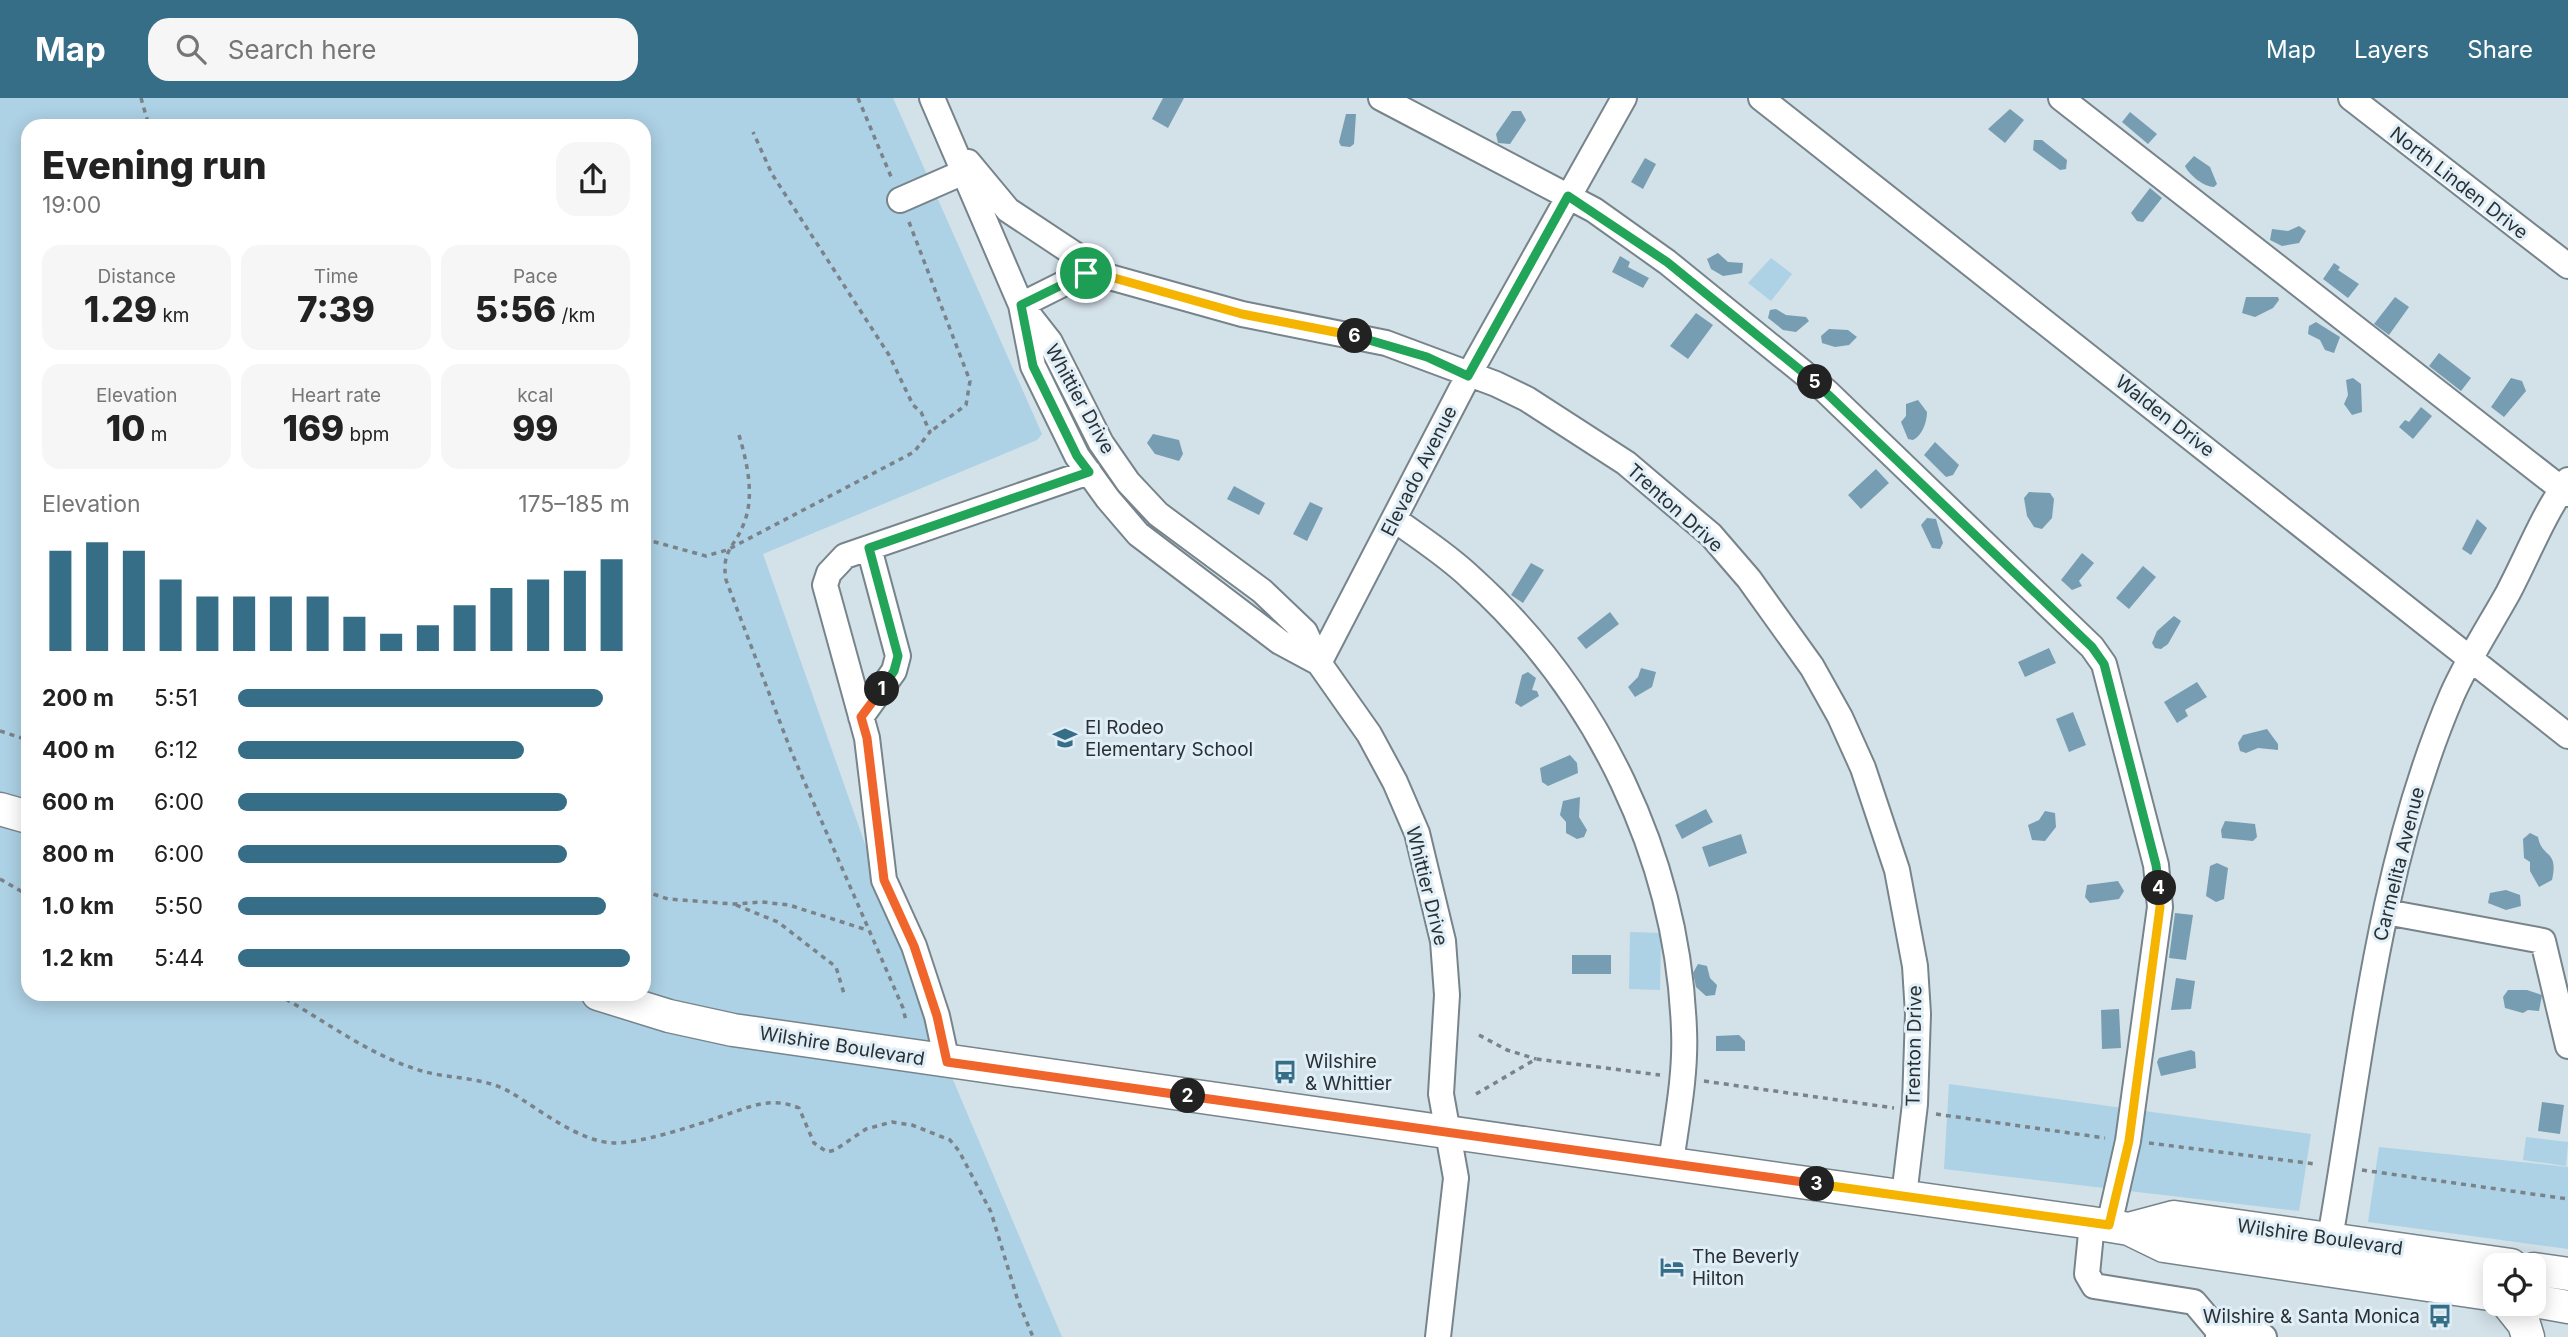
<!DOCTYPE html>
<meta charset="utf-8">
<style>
:root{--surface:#fff;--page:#f6f6f6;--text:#222;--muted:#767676;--accent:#366e88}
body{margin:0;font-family:Inter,sans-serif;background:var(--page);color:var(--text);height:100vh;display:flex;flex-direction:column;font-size:26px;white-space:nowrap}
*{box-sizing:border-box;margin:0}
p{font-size:23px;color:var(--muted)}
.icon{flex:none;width:38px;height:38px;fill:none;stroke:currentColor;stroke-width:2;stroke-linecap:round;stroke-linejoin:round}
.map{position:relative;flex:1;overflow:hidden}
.drawer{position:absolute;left:21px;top:21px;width:630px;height:882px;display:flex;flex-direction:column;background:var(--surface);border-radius:21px;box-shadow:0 4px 18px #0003}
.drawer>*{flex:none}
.buttons{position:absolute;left:2483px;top:1155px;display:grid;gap:14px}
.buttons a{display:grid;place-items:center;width:63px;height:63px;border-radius:14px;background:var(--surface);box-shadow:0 4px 18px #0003;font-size:35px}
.pin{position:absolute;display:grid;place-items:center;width:60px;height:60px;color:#fff;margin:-30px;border:4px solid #fff;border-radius:50%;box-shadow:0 2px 7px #0007}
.km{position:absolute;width:35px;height:35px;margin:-18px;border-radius:50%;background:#222;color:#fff;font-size:19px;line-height:35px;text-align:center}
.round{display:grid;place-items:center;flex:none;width:74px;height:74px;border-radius:21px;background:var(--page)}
.summary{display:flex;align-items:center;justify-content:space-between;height:119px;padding:0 21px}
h1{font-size:38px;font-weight:800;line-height:52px}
.stats{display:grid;grid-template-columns:repeat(3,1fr);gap:10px;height:119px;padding:7px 21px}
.stats div{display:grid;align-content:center;border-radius:18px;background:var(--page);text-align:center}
.stats b{font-size:35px;font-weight:800}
.stats small{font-size:19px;font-weight:400}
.stats p{font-size:19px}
.chart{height:196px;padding:14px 21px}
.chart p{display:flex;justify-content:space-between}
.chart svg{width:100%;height:126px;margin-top:7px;stroke:var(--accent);stroke-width:6}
ul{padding:0 21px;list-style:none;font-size:23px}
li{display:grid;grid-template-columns:112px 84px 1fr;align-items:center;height:52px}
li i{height:18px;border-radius:9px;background:var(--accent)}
header{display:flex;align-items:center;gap:42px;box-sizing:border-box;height:98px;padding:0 35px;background:var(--accent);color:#fff}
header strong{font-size:33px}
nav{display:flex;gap:38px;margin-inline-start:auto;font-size:24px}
.search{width:490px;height:63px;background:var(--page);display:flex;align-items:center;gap:18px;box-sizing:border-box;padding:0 24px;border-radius:21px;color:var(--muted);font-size:26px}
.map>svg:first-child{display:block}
.green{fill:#add1e5;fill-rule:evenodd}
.water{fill:#769db2}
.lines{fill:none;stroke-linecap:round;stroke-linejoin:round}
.minor-casing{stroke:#77848b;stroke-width:28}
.major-casing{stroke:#77848b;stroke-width:35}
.path{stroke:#798389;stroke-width:3.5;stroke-dasharray:5 5;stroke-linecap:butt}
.minor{stroke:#fff;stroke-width:24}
.major{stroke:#fff;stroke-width:32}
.split-1-casing{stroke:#fff;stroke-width:14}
.split-2-casing{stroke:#fff;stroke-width:14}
.split-3-casing{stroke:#fff;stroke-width:14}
.split-4-casing{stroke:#fff;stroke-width:14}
.split-5-casing{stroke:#fff;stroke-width:14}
.split-6-casing{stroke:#fff;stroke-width:14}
.split-7-casing{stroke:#fff;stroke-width:14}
.split-1{stroke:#22a559;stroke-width:9}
.split-2{stroke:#f0652b;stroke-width:9}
.split-3{stroke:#f0652b;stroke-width:9}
.split-4{stroke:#f5b400;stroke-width:9}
.split-5{stroke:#22a559;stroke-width:9}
.split-6{stroke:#22a559;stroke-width:9}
.split-7{stroke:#f5b400;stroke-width:9}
.labels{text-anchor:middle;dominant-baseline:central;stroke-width:6;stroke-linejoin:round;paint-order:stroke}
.street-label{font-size:19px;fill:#2a3033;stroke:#e0eff7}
.poi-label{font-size:19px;fill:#2a3033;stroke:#e0eff7;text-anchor:start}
</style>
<header>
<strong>Map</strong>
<div class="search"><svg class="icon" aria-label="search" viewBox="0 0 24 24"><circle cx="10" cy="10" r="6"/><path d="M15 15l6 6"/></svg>Search here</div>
<nav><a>Map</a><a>Layers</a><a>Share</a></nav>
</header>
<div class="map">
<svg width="2568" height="1239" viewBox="0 0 2568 1239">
<rect width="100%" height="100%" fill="#d3e1e9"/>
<path class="green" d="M0,0H893L1042,336L1037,342L763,456L923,911L1062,1239H0ZM28,28H644V896H28Z
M1771,160L1792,176L1771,203L1748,185Z
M1630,834L1661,835L1660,892L1629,891Z
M1949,986L2311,1036L2299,1113L1944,1071Z
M2526,1039L2568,1044L2566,1068L2523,1062Z
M2379,1049L2568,1069V1151L2368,1124Z"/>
<path class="water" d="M1163,0H1184L1168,30L1152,21Z
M2010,11L2024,22L2005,45L1988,31Z
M1512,13H1521L1526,22L1510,46L1498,45L1496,36Z
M2130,14L2157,36L2148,46L2122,24Z
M1346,16H1356L1354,46L1350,49L1341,48L1339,44Z
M2034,42H2042L2067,62L2066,71L2060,72L2033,52Z
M2194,58L2210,69L2217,86L2214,89C2204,89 2189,77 2185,68Z
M1645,60L1656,66L1643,91L1631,84Z
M2150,90L2162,100L2143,124L2137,123L2131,115Z
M2299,128L2306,133L2299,145L2282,148L2270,142L2272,131L2288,133Z
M1718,155L1728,164L1743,165L1742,175L1723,178L1711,171L1707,161Z
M1620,158L1630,164L1628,169L1649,180L1643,190L1612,174Z
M2334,165L2340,169L2338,172L2359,186L2348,200L2323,181Z
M2246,199H2278L2279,202L2273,210L2255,219L2242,215Z
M2395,199L2409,209L2389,237L2374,226Z
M1776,211L1786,217L1806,219L1809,223L1796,234L1783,232L1768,220L1770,212Z
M1696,215L1713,227L1688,261L1670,248Z
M2316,224L2340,239L2334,255L2325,252L2320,242L2308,236L2309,228Z
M1829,231L1848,232L1857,239L1849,247L1835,249L1822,245L1821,238Z
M2439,255L2471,280L2461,293L2429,268Z
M2353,280L2361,286L2362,314L2352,317L2344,306L2348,297L2346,282Z
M2511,280L2522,283L2526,293L2504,319L2491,309Z
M1918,302L1927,314C1927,324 1922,338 1913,342L1908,341L1901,324L1906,318V306Z
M2421,309L2432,318L2413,341L2399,329L2405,322L2409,324Z
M1153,336L1179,342L1183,356L1179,363L1155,356L1147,345Z
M1935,344L1959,367L1953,377L1946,379L1924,357Z
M1876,371L1889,385L1861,411L1848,397Z
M1234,388L1265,405L1259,417L1227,401Z
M2029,394L2050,395L2054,401L2052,420L2042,431L2034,429L2027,418L2024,400Z
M1310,404L1323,410L1307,443L1293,436Z
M1927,420L1936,421L1943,445L1940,451L1932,450L1921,427Z
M2477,421L2487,430L2471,457L2462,451Z
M2082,455L2094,465L2079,483L2082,488L2072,492L2061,482Z
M1531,465L1544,472L1523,505L1511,497Z
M2143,468L2156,479L2129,511L2116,500Z
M1610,514L1619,526L1586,551L1577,540Z
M2174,518L2181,523L2168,546L2161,551L2155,550L2152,545L2157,533Z
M2049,550L2056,565L2025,579L2018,564Z
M1641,570L1656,574L1652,589L1635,599L1628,589L1638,579Z
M1528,574L1536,580L1532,592L1537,593L1539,598L1521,609L1515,605L1522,577Z
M2197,584L2207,599L2185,612L2188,618L2177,625L2164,604Z
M2073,614L2086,647L2069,654L2056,621Z
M2267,631L2278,646V652L2258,650L2246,655L2240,653L2238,645L2243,637Z
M1570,657L1577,665L1578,675L1548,688L1542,684L1540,670Z
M1580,699L1579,719L1587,732L1584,739L1577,741L1566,735V724L1560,717L1563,703Z
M1706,711L1713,724L1682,741L1675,727Z
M2045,713L2055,715L2056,729L2045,743L2032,742L2028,727L2039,722Z
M2225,723L2255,726L2257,739L2253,743L2222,740L2221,732Z
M2530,735L2538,739C2542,761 2559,751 2552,782L2539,789L2530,773V764L2524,760L2523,741Z
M1741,736L1747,755L1709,769L1702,749Z
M2217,765L2228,770L2224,801L2216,804L2206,798L2210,768Z
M2118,783L2124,793L2119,801L2090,805L2085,799L2087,787Z
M2506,792L2520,797L2521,808L2506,812L2488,805L2490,795Z
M2175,815L2193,817L2186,862L2169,860Z
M1572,857H1611V876H1572Z
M1698,866L1707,868L1710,880L1717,887L1715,897L1706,898L1696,889L1693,875Z
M2176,880L2195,883L2191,911L2171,912Z
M2508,892H2527L2542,897L2539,913L2528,912L2523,915L2505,910L2503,899Z
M2119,911L2121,950L2102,951L2101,912Z
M1739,937L1745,943V953H1716V938Z
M2191,952L2195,954L2196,970L2161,978L2157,964L2159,960Z
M2542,1004L2564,1007L2560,1036L2538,1033Z"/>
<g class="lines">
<g class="minor-casing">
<path id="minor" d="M932,0L1021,207L1033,268L1077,358L1108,401L1138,436L1280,544L1319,565
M1381,0L1594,112L1667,164L1826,293L2092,549L2104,566L2156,767L2160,809L2128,1043L2109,1127
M1761,0L2568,638
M2061,0L2568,396
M2351,0L2568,168
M968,64L1008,112L1106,177
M900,102L964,74
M1021,207L1085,175L1106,178L1242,216L1386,245L1496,286L1527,301L1626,365L1711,437L1749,481L1812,569L1840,619L1863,670L1897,772L1915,868L1918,916L1915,1006L1904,1098
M1021,207L1050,244L1101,345L1128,384L1158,416L1262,493L1305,534L1319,565L1369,636L1395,684L1417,735L1443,843L1447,897L1441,996L1456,1080L1438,1239
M1394,421C1420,440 1447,457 1470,479C1598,594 1678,760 1684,932C1686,976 1677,1021 1671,1064
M1319,565L1468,278L1624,0
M861,619L894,573L898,558L869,450
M2386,814L2543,843L2568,948
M947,964L937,918L914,848L884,782L867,640L825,487L829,475L845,458L1089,374
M2092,1125L2087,1176L2094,1188L2194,1204L2221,1236
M2330,1140C2362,957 2378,770 2452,597C2468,561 2489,529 2508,495C2528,457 2543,417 2568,382
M2218,1239C2233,1227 2249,1227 2264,1239"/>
</g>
<g class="major-casing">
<path id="major" d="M0,711L28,719
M598,896L669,918L733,932C1186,1000 1639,1060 2092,1125L2129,1131L2164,1148L2496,1197
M2129,1131L2174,1119L2511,1167
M2534,1171L2568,1176
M2534,1203L2568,1209
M2508,1206L2524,1226L2528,1239"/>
</g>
<path class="path" d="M141,0L149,28
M858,0L892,81
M909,124L970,283L966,307L930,334
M739,337C747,364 755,398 744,425C735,450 721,451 726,482L791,653L903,910L906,923
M644,441L706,458L727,452L914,354L930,334L921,314L913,307L889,257L772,76L753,34
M0,633L28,642
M0,781L28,797
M644,793L668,801L734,806L762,804L789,807L867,832
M736,807L778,824L836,869L845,899
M277,896C324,922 370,958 422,973C450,981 485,979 510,994C539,1011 579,1044 614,1045C638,1046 698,1027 722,1018C750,1009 770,998 799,1010L814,1045L827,1054L835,1052L866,1031L892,1024L912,1027L950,1042L959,1053L991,1114L1018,1203L1033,1239
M1479,937L1507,952L1536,961
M1704,983L1894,1010
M1476,996L1536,961L1660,977
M1936,1016L2105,1040
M2149,1045L2315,1066
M2362,1072L2568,1101"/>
<use href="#minor" class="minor"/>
<use href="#major" class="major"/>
</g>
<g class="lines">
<g class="split-1-casing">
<path id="split-1" d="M882,591L894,573L898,558L869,450L1089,374L1077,358L1033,268L1021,207L1086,175"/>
</g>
<g class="split-2-casing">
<path id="split-2" d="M882,591L861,619L867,640L884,782L914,848L937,918L947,964L1188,998"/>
</g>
<g class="split-3-casing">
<path id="split-3" d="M1188,998L1817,1086"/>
</g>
<g class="split-4-casing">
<path id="split-4" d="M1817,1086L2109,1127L2129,1043L2160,809L2159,790"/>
</g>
<g class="split-5-casing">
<path id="split-5" d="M1815,284L2092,549L2104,566L2156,767L2159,790"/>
</g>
<g class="split-6-casing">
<path id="split-6" d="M1355,238L1427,259L1468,278L1568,98L1667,164L1815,284"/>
</g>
<g class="split-7-casing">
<path id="split-7" d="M1086,175L1107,178L1242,216L1355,238"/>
</g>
<use href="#split-1" class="split-1"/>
<use href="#split-2" class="split-2"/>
<use href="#split-3" class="split-3"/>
<use href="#split-4" class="split-4"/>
<use href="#split-5" class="split-5"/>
<use href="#split-6" class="split-6"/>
<use href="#split-7" class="split-7"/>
</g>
<defs>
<g id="school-bare" transform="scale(1.89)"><path d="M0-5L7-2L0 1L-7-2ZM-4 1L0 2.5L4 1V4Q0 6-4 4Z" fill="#366e88" stroke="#e0eff7" stroke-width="2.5" paint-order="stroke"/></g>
<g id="bus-bare" transform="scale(1.89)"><path d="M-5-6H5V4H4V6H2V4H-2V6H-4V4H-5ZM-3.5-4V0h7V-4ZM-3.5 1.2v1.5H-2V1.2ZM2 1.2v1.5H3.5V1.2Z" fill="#366e88" stroke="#e0eff7" stroke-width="2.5" paint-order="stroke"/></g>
<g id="hotel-bare" transform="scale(1.89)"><path d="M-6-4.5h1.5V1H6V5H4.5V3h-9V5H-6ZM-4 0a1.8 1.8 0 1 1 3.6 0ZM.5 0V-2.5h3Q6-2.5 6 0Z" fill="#366e88" stroke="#e0eff7" stroke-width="2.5" paint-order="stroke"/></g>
</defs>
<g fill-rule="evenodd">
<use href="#school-bare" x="1065" y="640"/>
<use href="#bus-bare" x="1285" y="974"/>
<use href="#hotel-bare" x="1672" y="1169"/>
<use href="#bus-bare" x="2440" y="1218"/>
</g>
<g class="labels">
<g class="street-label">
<text transform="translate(2459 85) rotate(38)">North Linden Drive</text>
<text transform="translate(1080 301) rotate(61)">Whittier Drive</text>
<text transform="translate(2165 318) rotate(38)">Walden Drive</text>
<text transform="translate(1419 373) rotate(-63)">Elevado Avenue</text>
<text transform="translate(1675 410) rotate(42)">Trenton Drive</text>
<text transform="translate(2399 766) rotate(-76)">Carmelita Avenue</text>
<text transform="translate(1427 788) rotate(76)">Whittier Drive</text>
<text transform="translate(842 948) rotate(9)">Wilshire Boulevard</text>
<text transform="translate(1914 948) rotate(-89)">Trenton Drive</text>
<text transform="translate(2320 1139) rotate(8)">Wilshire Boulevard</text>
</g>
<g class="poi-label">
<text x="1085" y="629">El Rodeo<tspan x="1085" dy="22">Elementary School</tspan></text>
<text x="1305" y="963">Wilshire<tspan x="1305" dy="22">&amp; Whittier</tspan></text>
<text x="1692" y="1158">The Beverly<tspan x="1692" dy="22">Hilton</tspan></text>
<text x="2420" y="1218" text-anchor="end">Wilshire &amp; Santa Monica</text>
</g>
</g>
</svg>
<div class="buttons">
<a><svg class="icon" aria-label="locate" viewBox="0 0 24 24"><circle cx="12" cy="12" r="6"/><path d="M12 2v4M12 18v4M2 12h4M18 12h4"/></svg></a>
</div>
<div class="pin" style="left:1086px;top:175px;background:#1e9e55"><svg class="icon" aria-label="arrive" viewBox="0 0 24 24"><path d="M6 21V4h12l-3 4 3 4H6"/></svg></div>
<b class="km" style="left:882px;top:591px">1</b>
<b class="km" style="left:1188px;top:998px">2</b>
<b class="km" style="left:1817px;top:1086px">3</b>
<b class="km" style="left:2159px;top:790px">4</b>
<b class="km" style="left:1815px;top:284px">5</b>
<b class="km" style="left:1355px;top:238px">6</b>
<section class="drawer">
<div class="summary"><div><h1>Evening run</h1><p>19:00</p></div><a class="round"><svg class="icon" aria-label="share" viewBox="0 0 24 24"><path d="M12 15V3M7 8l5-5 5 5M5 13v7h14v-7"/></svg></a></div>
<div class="stats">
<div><p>Distance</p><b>1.29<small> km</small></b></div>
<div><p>Time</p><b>7:39</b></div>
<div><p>Pace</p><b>5:56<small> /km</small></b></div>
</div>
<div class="stats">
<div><p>Elevation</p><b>10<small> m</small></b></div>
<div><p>Heart rate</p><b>169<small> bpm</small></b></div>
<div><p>kcal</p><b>99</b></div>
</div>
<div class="chart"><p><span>Elevation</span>175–185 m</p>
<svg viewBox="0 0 160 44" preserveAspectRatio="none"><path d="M5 44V9M15 44V6M25 44V9M35 44V19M45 44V25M55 44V25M65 44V25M75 44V25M85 44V32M95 44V38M105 44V35M115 44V28M125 44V22M135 44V19M145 44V16M155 44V12"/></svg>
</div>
<ul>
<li><b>200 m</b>5:51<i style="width:93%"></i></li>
<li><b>400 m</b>6:12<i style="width:73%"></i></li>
<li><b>600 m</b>6:00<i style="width:84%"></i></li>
<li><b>800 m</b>6:00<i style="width:84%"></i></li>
<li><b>1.0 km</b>5:50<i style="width:94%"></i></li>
<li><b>1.2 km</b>5:44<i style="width:100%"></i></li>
</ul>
</section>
</div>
